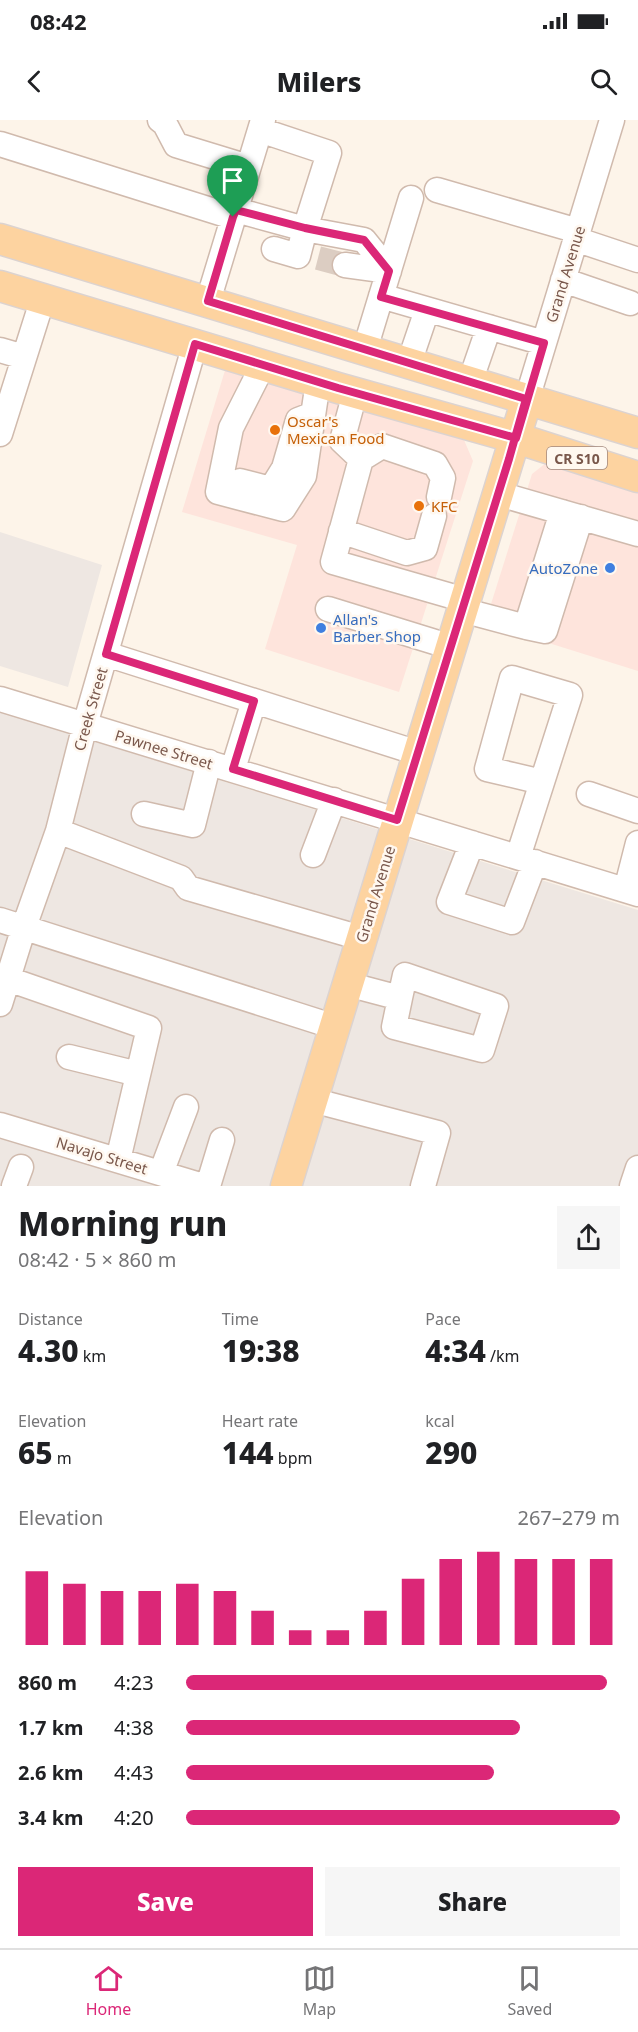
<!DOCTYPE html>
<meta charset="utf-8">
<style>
:root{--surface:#fff;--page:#f6f6f6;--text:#202124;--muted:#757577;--line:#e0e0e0;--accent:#db2777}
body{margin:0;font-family:"Noto Sans",sans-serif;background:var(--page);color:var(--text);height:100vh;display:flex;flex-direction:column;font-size:22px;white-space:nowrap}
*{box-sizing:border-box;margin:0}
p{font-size:20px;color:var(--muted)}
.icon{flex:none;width:33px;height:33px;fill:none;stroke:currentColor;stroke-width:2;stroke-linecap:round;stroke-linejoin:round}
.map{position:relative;height:1066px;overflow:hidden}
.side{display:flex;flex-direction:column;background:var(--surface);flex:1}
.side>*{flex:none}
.pin{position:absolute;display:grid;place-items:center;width:51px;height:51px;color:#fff;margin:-62px -26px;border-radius:50% 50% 50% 0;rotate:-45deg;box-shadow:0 0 6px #0007}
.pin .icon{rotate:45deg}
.round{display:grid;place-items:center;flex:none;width:63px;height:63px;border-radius:0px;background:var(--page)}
.head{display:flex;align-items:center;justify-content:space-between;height:102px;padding:0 18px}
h1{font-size:33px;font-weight:800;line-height:45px}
.figures{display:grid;grid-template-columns:repeat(3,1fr);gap:9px;height:102px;padding:6px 18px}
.figures div{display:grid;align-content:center}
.figures b{font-size:30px;font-weight:800}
.figures small{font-size:16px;font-weight:400}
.figures p{font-size:16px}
.chart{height:168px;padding:12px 18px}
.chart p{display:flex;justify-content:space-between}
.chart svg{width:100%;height:108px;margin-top:6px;stroke:var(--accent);stroke-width:6}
.primary-button{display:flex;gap:12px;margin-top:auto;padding:12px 18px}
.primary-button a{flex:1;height:69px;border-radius:0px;background:var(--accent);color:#fff;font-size:24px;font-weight:800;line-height:69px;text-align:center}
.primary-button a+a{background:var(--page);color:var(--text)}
ul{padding:0 18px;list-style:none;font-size:20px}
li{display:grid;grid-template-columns:96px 72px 1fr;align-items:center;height:45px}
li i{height:15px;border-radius:8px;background:var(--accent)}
.status{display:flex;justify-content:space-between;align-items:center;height:42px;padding:0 30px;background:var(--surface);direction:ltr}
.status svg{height:16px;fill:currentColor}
header{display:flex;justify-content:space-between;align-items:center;height:78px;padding:0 18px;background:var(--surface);font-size:27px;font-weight:800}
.dock{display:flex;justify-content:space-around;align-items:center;height:84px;border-top:2px solid var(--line);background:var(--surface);font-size:16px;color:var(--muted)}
.dock a{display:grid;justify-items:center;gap:3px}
.dock .selected{color:var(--accent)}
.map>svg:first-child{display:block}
.commercial{fill:#fee4dc}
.industrial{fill:#eee7e2}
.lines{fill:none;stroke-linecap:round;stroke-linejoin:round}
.minor-tunnel{stroke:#dccdc2;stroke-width:24;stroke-dasharray:24 12;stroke-linecap:butt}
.minor-casing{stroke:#d0baad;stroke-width:27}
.major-casing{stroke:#dcd3d0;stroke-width:33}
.minor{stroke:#fff;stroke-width:24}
.major{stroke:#fdd3a0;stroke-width:30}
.route-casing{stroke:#fff;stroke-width:12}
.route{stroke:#db2777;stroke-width:8}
.food-dot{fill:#e8710a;stroke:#fff8f0;stroke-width:2}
.shop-dot{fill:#3f7fe0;stroke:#fff8f0;stroke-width:2}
.labels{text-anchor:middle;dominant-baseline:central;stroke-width:5;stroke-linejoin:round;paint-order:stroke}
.shield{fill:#fff8f0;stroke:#a1877c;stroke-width:1.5}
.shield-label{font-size:14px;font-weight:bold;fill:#79574b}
.street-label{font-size:15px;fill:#79574b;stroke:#fff8f0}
.food-label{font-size:15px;fill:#c56008;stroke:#fff8f0;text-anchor:start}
.shop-label{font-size:15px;fill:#366cbe;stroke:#fff8f0;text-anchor:end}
</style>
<div class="status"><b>08:42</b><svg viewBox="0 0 49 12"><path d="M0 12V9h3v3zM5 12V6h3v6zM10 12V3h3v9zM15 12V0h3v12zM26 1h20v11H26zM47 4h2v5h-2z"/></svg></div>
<header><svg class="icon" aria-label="back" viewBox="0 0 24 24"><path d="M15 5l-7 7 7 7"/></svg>Milers<svg class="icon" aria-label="search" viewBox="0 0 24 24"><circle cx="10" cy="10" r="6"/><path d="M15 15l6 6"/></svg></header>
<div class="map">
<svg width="638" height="1066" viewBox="0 0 638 1066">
<rect width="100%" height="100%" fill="#fdf4e9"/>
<path class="commercial" d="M226,247L464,320L473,341L399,572L265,529L297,425L182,392Z
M546,343L638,368V551L485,503L532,354Z"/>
<path class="industrial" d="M0,412L102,445L68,567L0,546Z
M0,592L638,790V1066H0Z"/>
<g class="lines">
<path class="minor-tunnel" d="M318,138L345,145"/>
<g class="minor-casing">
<path id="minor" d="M160,0L165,4L176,25L248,47
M0,24L233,97
M437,70L578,111
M236,90L305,109L329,33L260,10
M575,119L638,140
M274,129L298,136L305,109L364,120L389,151
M345,145L389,151
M563,160L630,183
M381,176L544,223
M208,181L263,0
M365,229L411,78
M0,230L24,237
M409,243L427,190
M263,245L231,308L218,372L283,389L304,356L318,262
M470,262L489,207
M355,273L342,321L361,339L333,442L465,480
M527,279L612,0
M0,314L43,178
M361,339L382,326L435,344L443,358L439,377
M240,361L271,369L284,348L298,300L311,295
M499,374L638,414
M341,411L407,433L425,428L434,396
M328,489L451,527
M462,490L526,507L562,392
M526,507L545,511L581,397
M106,534L418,633
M0,579L638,774
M233,649L254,581
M589,674L638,691
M144,694L193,705L209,642
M58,711L181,758L188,768L361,818
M472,723L449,782L512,802L535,742
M313,735L334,680
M518,737L570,575L512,558L487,649L542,662
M626,770L638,723
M0,800L335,907
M8,859L149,908L118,1040
M347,864L400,878L394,907L482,930L496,886L405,855L400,878
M0,884L24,807L58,711L85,605L195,224
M69,937L138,954
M312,980L438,1013L423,1066
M0,1005L203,1066
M161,1053L186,987
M14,1066L21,1047
M208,1066L222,1020
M632,1066L638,1048"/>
</g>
<g class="major-casing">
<path id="major" d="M0,119L638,313
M0,166L338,268L516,318L638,357
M286,1066L527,279"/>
</g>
<use href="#minor" class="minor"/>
<use href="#major" class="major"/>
</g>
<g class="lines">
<g class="route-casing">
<path id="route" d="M233,97L208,181L526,279L509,339L397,700L233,649L254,581L106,534L195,224L338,268L516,318L544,223L381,177L389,151L364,120L305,108L236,90L233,97"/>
</g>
<use href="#route" class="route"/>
</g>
<g class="food-dot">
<circle cx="275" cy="310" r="6"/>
<circle cx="419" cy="386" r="6"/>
</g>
<g class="shop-dot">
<circle cx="610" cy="448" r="6"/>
<circle cx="321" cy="508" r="6"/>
</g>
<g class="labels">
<rect class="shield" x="547" y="327" width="60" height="22" rx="4.5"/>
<g class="shield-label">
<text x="577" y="338">CR S10</text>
</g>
<g class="street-label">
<text transform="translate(565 154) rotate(-73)">Grand Avenue</text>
<text transform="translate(90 589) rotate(-74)">Creek Street</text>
<text transform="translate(164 629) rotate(17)">Pawnee Street</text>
<text transform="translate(375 774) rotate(-73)">Grand Avenue</text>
<text transform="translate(102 1035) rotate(17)">Navajo Street</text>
</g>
<g class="food-label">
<text x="287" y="301">Oscar's<tspan x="287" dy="17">Mexican Food</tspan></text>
<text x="431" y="386">KFC</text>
</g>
<g class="shop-label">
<text x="598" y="448">AutoZone</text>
<text x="333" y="499" text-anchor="start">Allan's<tspan x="333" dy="17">Barber Shop</tspan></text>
</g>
</g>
</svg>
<div class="pin" style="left:233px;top:97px;background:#1e9e55"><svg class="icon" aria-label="arrive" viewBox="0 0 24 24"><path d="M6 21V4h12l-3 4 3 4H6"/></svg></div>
</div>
<section class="side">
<div class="head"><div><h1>Morning run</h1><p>08:42 · 5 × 860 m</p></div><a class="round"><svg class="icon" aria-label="share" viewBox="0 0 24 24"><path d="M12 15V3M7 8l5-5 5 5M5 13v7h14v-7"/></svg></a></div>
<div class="figures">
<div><p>Distance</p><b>4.30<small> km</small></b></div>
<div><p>Time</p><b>19:38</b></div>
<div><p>Pace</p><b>4:34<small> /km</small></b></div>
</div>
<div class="figures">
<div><p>Elevation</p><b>65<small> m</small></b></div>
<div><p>Heart rate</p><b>144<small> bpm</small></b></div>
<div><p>kcal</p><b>290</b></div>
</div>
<div class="chart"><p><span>Elevation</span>267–279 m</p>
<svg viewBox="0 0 160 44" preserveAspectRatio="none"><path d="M5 44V14M15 44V19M25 44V22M35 44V22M45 44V19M55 44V22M65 44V30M75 44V38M85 44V38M95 44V30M105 44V17M115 44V9M125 44V6M135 44V9M145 44V9M155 44V9"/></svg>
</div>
<ul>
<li><b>860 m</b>4:23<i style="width:97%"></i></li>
<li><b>1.7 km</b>4:38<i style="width:77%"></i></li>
<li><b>2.6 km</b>4:43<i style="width:71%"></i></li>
<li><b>3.4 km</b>4:20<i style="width:100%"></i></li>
</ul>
<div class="primary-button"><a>Save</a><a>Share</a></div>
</section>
<nav class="dock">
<a class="selected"><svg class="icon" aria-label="home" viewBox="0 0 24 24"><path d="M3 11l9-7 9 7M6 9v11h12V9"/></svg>Home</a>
<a><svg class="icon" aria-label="map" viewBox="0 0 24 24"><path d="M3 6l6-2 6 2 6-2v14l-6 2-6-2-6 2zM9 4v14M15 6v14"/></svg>Map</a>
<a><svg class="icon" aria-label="saved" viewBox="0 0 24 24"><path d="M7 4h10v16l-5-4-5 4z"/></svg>Saved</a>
</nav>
